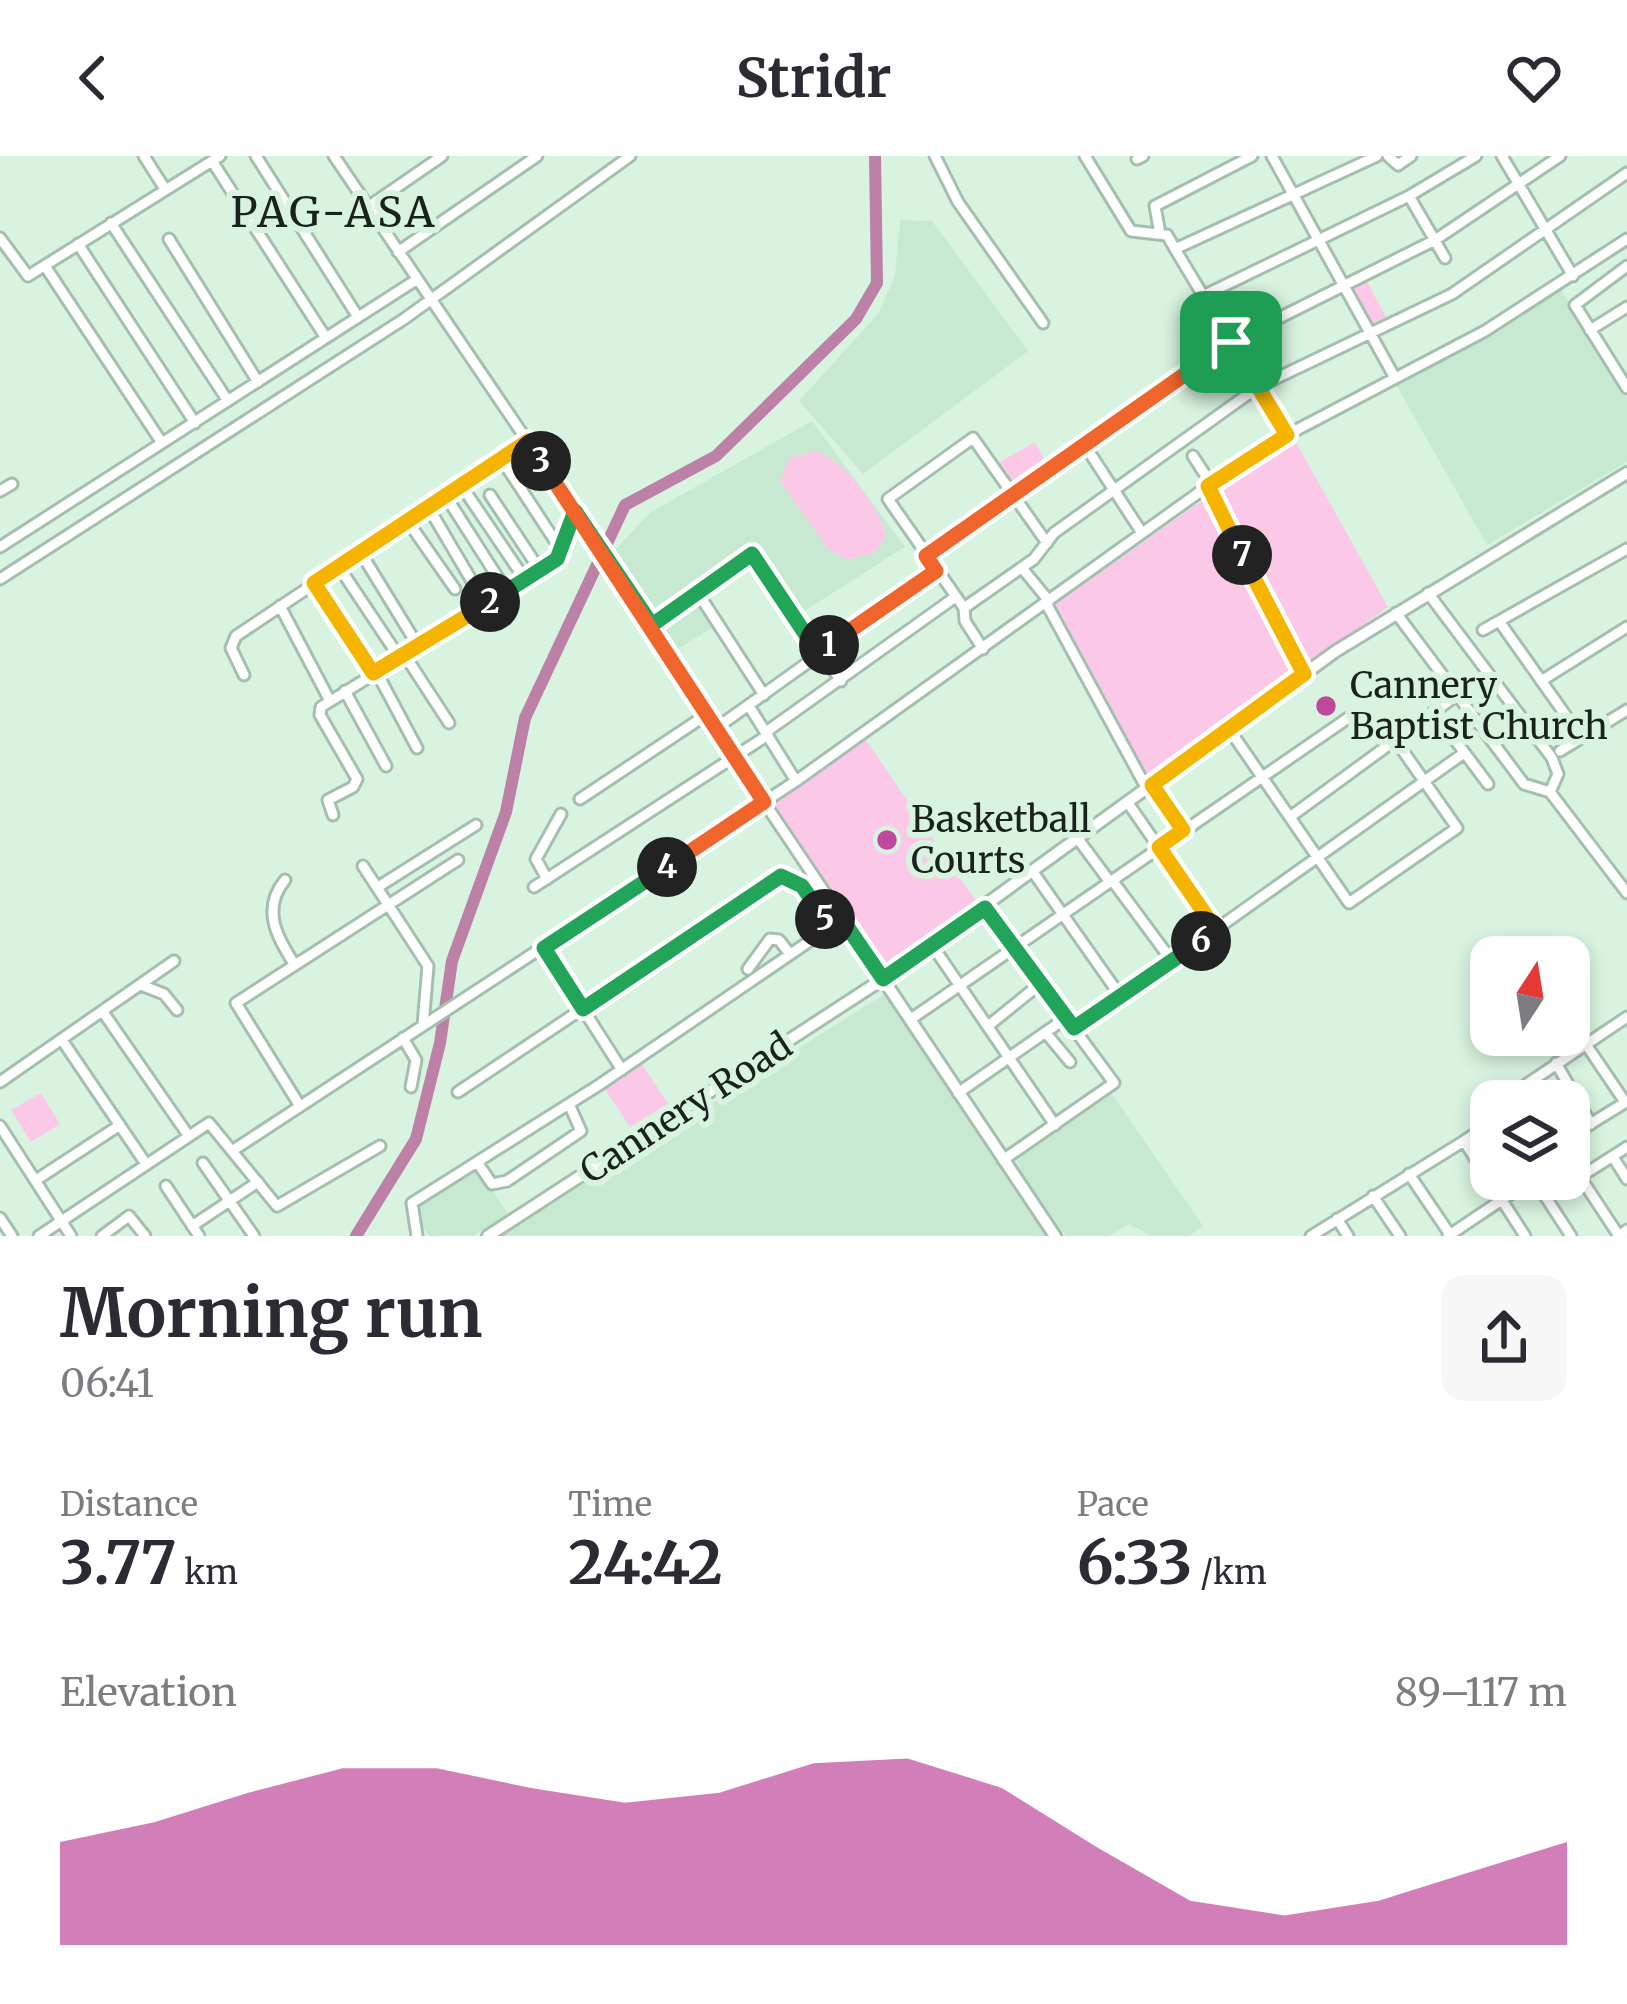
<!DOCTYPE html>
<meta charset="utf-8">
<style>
:root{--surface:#fff;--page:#f7f7f7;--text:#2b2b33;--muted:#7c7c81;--accent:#c0489c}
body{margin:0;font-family:Merriweather,serif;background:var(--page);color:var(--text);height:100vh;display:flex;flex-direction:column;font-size:45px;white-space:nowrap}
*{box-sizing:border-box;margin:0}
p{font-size:39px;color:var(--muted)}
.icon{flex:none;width:66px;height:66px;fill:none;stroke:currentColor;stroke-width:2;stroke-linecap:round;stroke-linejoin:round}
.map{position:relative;height:1080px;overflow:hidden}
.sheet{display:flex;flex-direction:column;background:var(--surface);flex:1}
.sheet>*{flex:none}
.needle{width:78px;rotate:12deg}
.buttons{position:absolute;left:1470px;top:780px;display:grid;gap:24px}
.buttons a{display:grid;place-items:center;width:120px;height:120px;border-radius:24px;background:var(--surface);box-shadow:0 6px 18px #0003;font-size:60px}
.pin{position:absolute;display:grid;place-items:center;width:102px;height:102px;color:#fff;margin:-51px;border-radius:24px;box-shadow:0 6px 18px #0006}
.km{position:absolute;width:60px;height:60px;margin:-30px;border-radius:50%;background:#222;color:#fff;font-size:33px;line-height:60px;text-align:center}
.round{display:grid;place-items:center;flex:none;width:126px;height:126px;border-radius:24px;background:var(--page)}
.headline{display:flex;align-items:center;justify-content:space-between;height:204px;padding:0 60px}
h1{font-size:66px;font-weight:700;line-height:90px}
.stats{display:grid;grid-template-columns:repeat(3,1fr);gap:18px;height:204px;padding:12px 60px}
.stats div{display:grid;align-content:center}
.stats b{font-size:60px;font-weight:700}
.stats small{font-size:33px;font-weight:400}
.stats p{font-size:33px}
.chart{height:336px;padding:24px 60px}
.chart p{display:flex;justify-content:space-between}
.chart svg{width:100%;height:216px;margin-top:12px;fill:var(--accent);opacity:.7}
header{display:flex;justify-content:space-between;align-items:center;height:156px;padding:0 60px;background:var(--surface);font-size:54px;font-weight:700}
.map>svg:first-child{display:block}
.built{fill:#c7e9d2}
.green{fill:#fbc8e8}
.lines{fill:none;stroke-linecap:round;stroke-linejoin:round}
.river{stroke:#bd80a7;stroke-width:12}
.minor-casing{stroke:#a5bfae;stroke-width:15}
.major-casing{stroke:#a5bfae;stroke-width:16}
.minor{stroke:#fff;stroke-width:9}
.major{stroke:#fff;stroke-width:10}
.split-1-casing{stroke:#fff;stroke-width:24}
.split-2-casing{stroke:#fff;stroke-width:24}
.split-3-casing{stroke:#fff;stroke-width:24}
.split-4-casing{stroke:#fff;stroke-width:24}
.split-5-casing{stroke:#fff;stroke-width:24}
.split-6-casing{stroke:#fff;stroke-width:24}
.split-7-casing{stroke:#fff;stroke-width:24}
.split-8-casing{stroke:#fff;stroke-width:24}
.split-1{stroke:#f0652b;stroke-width:15}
.split-2{stroke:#22a559;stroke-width:15}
.split-3{stroke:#f5b400;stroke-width:15}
.split-4{stroke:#f0652b;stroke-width:15}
.split-5{stroke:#22a559;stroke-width:15}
.split-6{stroke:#22a559;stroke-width:15}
.split-7{stroke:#f5b400;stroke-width:15}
.split-8{stroke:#f5b400;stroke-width:15}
.poi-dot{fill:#c0489c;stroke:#d8f3e0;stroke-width:4.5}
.labels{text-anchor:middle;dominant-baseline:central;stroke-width:12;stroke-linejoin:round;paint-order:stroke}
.poi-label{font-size:36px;fill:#19221c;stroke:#d8f3e0;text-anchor:start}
.street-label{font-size:36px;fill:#19221c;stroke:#d8f3e0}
.quarter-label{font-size:42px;letter-spacing:3px;fill:#19221c;stroke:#d8f3e0}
</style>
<header><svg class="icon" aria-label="back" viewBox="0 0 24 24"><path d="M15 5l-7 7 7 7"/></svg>Stridr<svg class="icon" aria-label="heart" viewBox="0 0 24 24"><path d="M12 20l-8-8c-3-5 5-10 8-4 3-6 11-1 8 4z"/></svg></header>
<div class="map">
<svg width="1627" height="1080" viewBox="0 0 1627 1080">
<rect width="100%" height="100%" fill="#d8f3e0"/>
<path class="built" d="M900,64L932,65L1028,195L863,318L799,245L878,158L895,120Z
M1561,133L1627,242V306L1487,389L1395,227Z
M812,265L905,391L790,464L753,398L653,464L611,398L651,356Z
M698,440L716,469L677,494L660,466Z
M886,837L1047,1080H501Z
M1112,938L1203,1070L1189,1080H1151L1129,1068L1109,1080H1066L1022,1017L1016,1002Z
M476,1010L508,1058L473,1080H429L410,1052Z"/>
<path class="green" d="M1366,124L1386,161L1367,171L1348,133Z
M1293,281L1388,451L1148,622L1055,448Z
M1035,286L1048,310L1008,334L993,310Z
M816,295C843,303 880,352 886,380L874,397L848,404L828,393L780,325L789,302Z
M866,584L978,748L883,810L771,646Z
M641,906L668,948L630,971L603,930Z
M41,937L60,968L31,986L11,954Z"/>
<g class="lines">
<path class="river" d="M356,1080L416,983L440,887L452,805L506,656L525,562L603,396L625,349L716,300L856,163L877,127L875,0"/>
<g class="minor-casing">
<path id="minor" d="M144,0L165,33
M256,0L358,161
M334,0L625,429L733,600L883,823
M935,0L958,46L1043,167
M1085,0L1131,75L1167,79L1175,93
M1272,0L1395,222
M1388,0L1398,9L1411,0
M1502,0L1573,120
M1137,3L1143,0
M212,5L326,182
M1409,40L1445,102
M368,51L442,0
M111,67L228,245
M1160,78L1155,50L1252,0
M0,82L28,120L220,0
M169,83L258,226
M78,88L195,267
M398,96L537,0
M45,110L162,287
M1627,110L1575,149L1627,232
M1203,140L1409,40L1476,0
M1590,174L1627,151
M1287,279L1175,93L1377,0
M1086,291L1142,377
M1193,300L1211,328
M502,304L561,394
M1208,330L1304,518
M463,332L526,425
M0,335L12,328
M490,339L541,416
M447,342L507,436
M1014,343L1231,186L1435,84L1560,0
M430,354L486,449
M409,367L455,433
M0,391L416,124
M361,397L418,490
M925,400L1012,340
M339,411L399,501
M1022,412L1049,445
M0,423L404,163L630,0
M314,427L373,517
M698,437L764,539
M1046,447L1147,633
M280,450L330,545
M964,452L1034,403L1054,377L1258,231L1452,138L1627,17
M1396,457L1524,628L1550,636L1558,618L1552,602L1428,437
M1499,465L1581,581
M652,469L752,398L841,525
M1483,474L1627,393
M983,493L965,465L964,452L888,343L973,282L1047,387
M404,498L449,567
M376,515L417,592
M244,519L231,492L236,480L528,285
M1541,525L1627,471
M345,535L386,610
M749,550L796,625
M1434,556L1488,628
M715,573L936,415
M1229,573L1349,747L1457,672L1396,585
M766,576L954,442
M1560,595L1627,554
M1152,629L1183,674
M1550,636L1627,737
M580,643L706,559
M1128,647L1216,774
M333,659L328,644L353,631L357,623L320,559L321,551L551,408L575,354
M1290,661L1457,539
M1078,683L1110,726
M363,710L428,810L423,869
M1033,716L1121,841L1464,597
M547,723L536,703L561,658
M285,724C261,753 277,782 295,809
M1112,724L1172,805
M378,731L476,669
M534,731L768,579
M985,752L1114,927L1003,1004
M932,789L1055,969
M544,792L622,914
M748,813L770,783L779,784L790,798
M141,829L164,838L177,854
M103,856L188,979
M911,863L1351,560
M988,870L1040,828
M1074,872L1121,841
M1046,877L1070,906
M403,882L416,904L411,931
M62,884L146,1008
M1585,887L1625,946
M1556,907L1591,968
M0,926L174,805
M458,936L781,720L802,729L830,771
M958,937L1066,862
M1529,945L1527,928L1627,861
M300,950L236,847L458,704
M1491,967L1464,985L1525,1080
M0,970L71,1080
M1569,981L1626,946
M235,993L796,625L1208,330L1287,279L1485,175L1627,83
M1613,1001L1627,1023
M1569,1004L1619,1080L1627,1074
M477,1006L492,1028L507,1025L581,975L569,948
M203,1007L254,1080
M1409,1018L1451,1080
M1580,1021L1627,991
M1534,1023L1571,1080
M36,1024L120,969
M166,1030L199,1080
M1373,1040L1400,1080
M0,1062L12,1080
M1337,1063L1348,1080
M192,1070L258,1026
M39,1080L209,967L277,1050L380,990
M102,1080L129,1060L145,1080
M417,1080L412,1047L599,929L842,763
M1311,1080L1464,985
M1448,1080L1533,1023"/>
</g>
<g class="major-casing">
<path id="major" d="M883,823L1055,1080
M488,1080L883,823L1336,495L1627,317"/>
</g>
<use href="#minor" class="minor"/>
<use href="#major" class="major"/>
</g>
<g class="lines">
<g class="split-1-casing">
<path id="split-1" d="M829,489L936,415L926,400L1231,186"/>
</g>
<g class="split-2-casing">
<path id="split-2" d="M490,446L557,403L575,355L652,469L752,398L818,497L829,489"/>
</g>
<g class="split-3-casing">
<path id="split-3" d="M490,446L373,517L314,427L528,285L541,305"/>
</g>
<g class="split-4-casing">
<path id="split-4" d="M541,305L764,646L667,711"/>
</g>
<g class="split-5-casing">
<path id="split-5" d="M667,711L544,792L583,853L781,720L802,730L825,763"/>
</g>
<g class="split-6-casing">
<path id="split-6" d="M825,763L830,771L842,763L883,823L985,752L1074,872L1201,785"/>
</g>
<g class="split-7-casing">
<path id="split-7" d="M1201,785L1216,774L1159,691L1183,674L1152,629L1304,518L1242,399"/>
</g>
<g class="split-8-casing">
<path id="split-8" d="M1231,186L1287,279L1208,330L1242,399"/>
</g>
<use href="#split-1" class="split-1"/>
<use href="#split-2" class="split-2"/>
<use href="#split-3" class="split-3"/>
<use href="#split-4" class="split-4"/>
<use href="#split-5" class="split-5"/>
<use href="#split-6" class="split-6"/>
<use href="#split-7" class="split-7"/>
<use href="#split-8" class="split-8"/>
</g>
<g class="poi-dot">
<circle cx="1326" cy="550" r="12"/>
<circle cx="887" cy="684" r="12"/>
</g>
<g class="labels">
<g class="poi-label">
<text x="1350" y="529">Cannery<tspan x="1350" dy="41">Baptist Church</tspan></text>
<text x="911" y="663">Basketball<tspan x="911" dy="41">Courts</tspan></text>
</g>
<g class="street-label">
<text transform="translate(686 952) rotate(-33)">Cannery Road</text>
</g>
<g class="quarter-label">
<text x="334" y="56">PAG-ASA</text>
</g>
</g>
</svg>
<div class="buttons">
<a><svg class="needle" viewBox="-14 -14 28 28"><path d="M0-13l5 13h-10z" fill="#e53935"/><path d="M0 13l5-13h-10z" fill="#7c7c81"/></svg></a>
<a><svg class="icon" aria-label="layers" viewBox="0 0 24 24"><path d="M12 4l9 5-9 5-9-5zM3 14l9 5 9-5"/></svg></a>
</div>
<div class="pin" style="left:1231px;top:186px;background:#1e9e55"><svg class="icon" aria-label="arrive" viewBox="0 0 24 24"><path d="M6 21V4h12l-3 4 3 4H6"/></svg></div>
<b class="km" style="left:829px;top:489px">1</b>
<b class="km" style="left:490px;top:446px">2</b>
<b class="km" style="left:541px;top:305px">3</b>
<b class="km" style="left:667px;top:711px">4</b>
<b class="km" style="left:825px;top:763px">5</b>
<b class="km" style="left:1201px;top:785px">6</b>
<b class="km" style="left:1242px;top:399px">7</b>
</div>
<section class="sheet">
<div class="headline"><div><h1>Morning run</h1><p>06:41</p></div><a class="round"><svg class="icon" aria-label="share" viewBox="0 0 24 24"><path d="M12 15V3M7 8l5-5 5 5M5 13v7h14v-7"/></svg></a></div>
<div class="stats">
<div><p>Distance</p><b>3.77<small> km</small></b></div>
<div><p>Time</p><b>24:42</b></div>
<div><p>Pace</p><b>6:33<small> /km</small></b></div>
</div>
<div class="chart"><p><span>Elevation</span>89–117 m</p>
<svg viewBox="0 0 160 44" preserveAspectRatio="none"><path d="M0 44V23L10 19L20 13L30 8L40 8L50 12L60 15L70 13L80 7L90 6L100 12L110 24L120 35L130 38L140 35L150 29L160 23V44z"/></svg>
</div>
</section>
